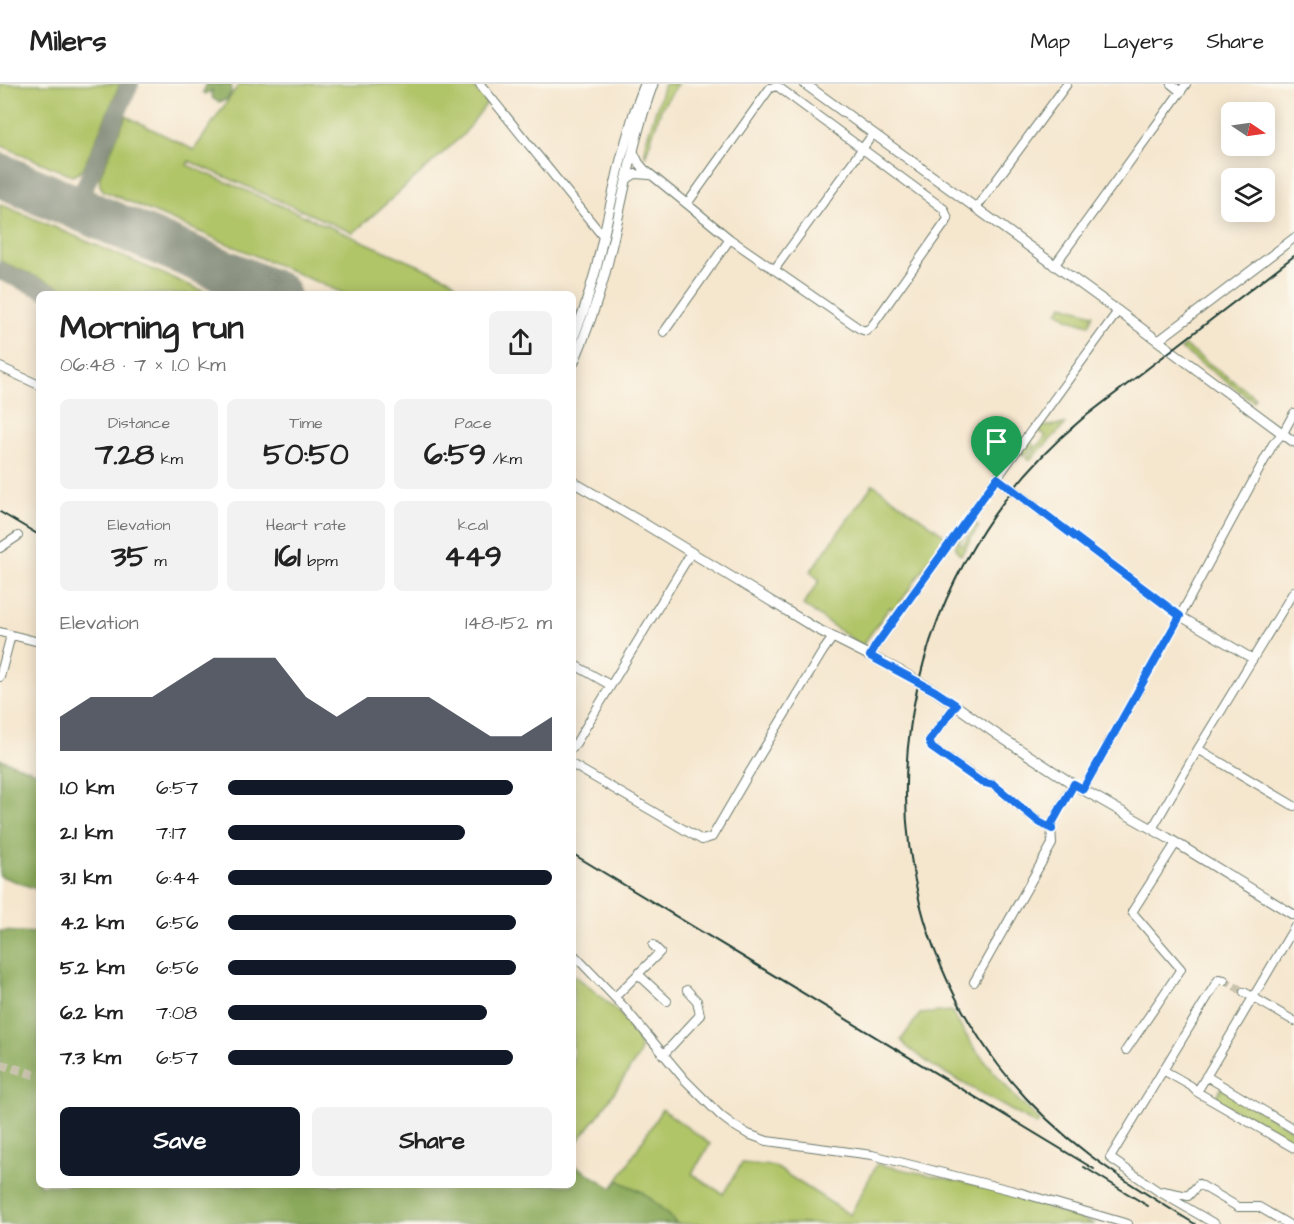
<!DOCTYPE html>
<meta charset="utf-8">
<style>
:root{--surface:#fff;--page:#f2f2f2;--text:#222;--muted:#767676;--line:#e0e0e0;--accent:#111827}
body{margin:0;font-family:"Architects Daughter",sans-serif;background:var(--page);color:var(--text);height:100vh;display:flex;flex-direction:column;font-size:22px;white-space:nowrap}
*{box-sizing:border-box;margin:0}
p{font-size:20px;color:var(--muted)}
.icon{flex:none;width:33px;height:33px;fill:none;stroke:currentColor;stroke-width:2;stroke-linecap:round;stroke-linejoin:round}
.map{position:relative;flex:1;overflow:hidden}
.sheet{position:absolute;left:36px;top:207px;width:540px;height:897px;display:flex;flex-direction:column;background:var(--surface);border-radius:9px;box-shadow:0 3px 15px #0003}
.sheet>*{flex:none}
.needle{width:39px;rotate:103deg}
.fabs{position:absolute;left:1221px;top:18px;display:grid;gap:12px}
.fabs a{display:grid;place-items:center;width:54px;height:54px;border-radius:9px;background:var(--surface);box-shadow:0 3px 15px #0003;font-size:30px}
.pin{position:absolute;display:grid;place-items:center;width:51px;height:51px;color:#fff;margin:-62px -26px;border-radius:50% 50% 50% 0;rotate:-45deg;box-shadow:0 0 6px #0007}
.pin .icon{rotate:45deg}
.round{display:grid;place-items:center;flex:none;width:63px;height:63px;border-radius:9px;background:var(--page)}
.summary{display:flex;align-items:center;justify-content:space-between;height:102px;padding:0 24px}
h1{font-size:33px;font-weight:700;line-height:45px}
.stats{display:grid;grid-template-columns:repeat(3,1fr);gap:9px;height:102px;padding:6px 24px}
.stats div{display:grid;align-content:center;border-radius:9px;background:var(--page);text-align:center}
.stats b{font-size:30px;font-weight:700}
.stats small{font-size:16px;font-weight:400}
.stats p{font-size:16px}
.chart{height:168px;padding:12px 24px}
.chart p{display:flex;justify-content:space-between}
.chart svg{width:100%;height:108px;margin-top:6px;fill:var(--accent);opacity:.7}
.button{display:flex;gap:12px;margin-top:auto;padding:12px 24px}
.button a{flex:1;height:69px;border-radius:9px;background:var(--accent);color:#fff;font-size:24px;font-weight:700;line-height:69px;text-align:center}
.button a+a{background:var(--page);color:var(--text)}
ul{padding:0 24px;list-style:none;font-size:20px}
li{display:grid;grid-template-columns:96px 72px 1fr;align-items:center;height:45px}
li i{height:15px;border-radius:8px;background:var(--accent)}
header{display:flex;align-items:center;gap:36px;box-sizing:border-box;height:84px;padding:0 30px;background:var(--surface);border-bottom:2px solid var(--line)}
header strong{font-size:28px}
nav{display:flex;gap:33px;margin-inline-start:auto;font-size:21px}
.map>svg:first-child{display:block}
.green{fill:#b0c468;stroke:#68804e;stroke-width:1.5}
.forest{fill:#8caa5c;stroke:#567448;stroke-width:1.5}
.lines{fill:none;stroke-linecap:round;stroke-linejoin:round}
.taxiway{stroke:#8a9281;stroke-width:18}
.runway{stroke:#8a9281;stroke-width:44}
.minor-tunnel{stroke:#cac4af;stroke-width:8;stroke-dasharray:8 4;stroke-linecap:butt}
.major-tunnel{stroke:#cac4af;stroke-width:9;stroke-dasharray:9 4.5;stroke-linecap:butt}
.minor-casing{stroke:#6a786a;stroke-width:10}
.major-casing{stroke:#6a786a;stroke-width:11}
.minor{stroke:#fff;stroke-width:8}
.major{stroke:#fff;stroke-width:9}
.rail{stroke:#1f3d34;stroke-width:2}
.route-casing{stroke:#fff;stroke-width:12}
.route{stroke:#1a73e8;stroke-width:8}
</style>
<header>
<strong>Milers</strong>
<nav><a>Map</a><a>Layers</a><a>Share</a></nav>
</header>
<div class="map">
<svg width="1294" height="1140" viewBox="0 0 1294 1140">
<rect width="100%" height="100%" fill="#fbf7ec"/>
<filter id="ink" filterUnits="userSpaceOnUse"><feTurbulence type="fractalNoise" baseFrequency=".0167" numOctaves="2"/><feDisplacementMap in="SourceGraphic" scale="12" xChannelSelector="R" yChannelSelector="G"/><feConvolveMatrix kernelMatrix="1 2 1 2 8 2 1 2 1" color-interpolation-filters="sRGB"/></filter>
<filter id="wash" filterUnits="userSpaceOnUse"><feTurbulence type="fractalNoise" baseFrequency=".008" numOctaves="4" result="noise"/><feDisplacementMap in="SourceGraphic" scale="24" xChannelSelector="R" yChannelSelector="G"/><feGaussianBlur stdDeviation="1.35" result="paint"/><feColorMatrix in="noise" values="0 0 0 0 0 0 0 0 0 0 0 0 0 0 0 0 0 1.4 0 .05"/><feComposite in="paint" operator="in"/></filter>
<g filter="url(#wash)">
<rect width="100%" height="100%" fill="#f5e6ce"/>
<path class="green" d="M0,0H120L84,83L79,89L72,92L0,61Z
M239,0H471L487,19L463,51L353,149L189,77L187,81L450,195L459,204L460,210H345L104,107C99,103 99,97 100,92L126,32L194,66Z
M664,0H678L662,23L645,73V60Z
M0,120L210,210H76L0,177Z
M1063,221L1093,230L1089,241L1069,235L1058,227Z
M1184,261L1255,313L1253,317L1181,265Z
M1066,340L1029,377L1026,374L1035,366L1033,364L1024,372L1019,369L1028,357L1037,363L1046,352L1037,345L1039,343Z
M873,400L946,452L895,526L890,523L862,562L803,521L820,496L810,488Z
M971,436L973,438L959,459L963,461L976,440L979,442L961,471C947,461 964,446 971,436Z
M573,890C590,904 639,940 640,962C641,965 639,968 639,971L601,1028L573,1063Z
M951,927L974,964L1015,1013L1040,1037L1037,1041L933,982L907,963L901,956L920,930Z
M1222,1003L1294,1047V1062L1215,1015Z
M662,1025L710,1060L692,1090L723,1110L742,1079L774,1082L850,1131L877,1080L982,1102L1095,1140H677C667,1130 652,1114 640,1107C633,1103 625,1101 618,1096Z"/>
<path class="forest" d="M207,0H230L232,3L230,11L226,16L219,18L213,15L211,10L212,6L206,10L203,8Z
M0,675L39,689V806L0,792Z
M0,847L39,849V1101H573V1080L612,1104L618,1096C625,1101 633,1103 640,1107C652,1114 667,1130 677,1140H0Z"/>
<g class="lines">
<path class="taxiway" d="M76,123L130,0
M0,187L53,210"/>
<path class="runway" d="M0,91L278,210"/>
</g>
</g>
<g filter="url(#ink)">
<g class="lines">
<path class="minor-tunnel" d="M1224,896L1244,908"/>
<path class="major-tunnel" d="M0,980L39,992"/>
<g class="minor-casing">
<path id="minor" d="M480,0L601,150L604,151
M1171,0L1181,8
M633,67L639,79L644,85L730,155L860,245L866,247L872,242L948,135L944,125L777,2L770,4L687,120
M627,95L635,90L650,91
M976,124L1067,0
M1054,182L1186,0
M774,186L873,50
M664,248L730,155
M1158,257L1294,154
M0,283L39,301
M997,394L1180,532L1253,575
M0,464L18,452
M0,548L39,558
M870,572L876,561L1118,227
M573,580L610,601
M0,593L11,551
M956,621L929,657L932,664L981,697L994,701L1039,738L1052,745
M573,664L691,469
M1198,665L1294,722
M573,681L702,756L712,753L748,691L823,567L833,553
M1083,705L1180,532L1273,360L1283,349L1294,329
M1152,745L1198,665L1294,507
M573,870L624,923L685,996L721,1032L733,1041L748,1050L767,1057L872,1071L1018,1108L1128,1140
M638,890L667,917
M974,898L1052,760L1051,741L1073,700
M1244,908L1294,937
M615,913L660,868L653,861
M1126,966L1181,885L1132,828L1176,759
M663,971L700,931L697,917L687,906
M1163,986L1191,1002L1197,1008L1294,1064
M1206,992L1294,1045
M1197,1008L1294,844
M1163,1107L1188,1112L1199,1100L1238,1123H1259L1288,1140
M1215,1140L1158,1107L1110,1074L1216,899L1219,895L1224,896"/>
</g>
<g class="major-casing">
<path id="major" d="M805,0L1118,227L1294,358
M573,255L584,226L596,185L621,75L634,29L645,0
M573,280C585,252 596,222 604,193C621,129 630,62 653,0
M573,398L643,439L815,544L902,588L935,607L999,652L1073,700L1168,754L1294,831"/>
</g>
<use href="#minor" class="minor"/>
<use href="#major" class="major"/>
<path class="rail" d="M0,428L39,451
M573,770L1094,1085
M1084,1083L1148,1122
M1195,1140C1119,1094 1054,1054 999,982C844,778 890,496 1082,335L1294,172"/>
</g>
</g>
<g class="lines" filter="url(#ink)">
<g class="route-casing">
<path id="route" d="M997,394L1180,532L1083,705L1074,700L1051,741L1052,745L1039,738L994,701L981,698L932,664L929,657L956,621L935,607L870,572L876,561Z"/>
</g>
<use href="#route" class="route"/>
</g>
</svg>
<div class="fabs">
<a><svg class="needle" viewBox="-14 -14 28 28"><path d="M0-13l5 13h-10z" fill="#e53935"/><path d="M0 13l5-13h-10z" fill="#767676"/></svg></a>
<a><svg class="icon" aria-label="layers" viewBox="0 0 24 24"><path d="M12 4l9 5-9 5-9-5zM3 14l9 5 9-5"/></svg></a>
</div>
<div class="pin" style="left:997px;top:394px;background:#1e9e55"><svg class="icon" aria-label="arrive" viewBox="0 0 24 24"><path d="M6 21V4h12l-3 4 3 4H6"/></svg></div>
<section class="sheet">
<div class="summary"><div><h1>Morning run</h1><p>06:48 · 7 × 1.0 km</p></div><a class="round"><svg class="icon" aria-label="share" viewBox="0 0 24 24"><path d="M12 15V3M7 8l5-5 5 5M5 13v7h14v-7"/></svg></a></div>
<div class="stats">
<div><p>Distance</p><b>7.28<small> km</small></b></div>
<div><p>Time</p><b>50:50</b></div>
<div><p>Pace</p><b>6:59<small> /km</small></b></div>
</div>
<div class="stats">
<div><p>Elevation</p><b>35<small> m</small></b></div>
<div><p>Heart rate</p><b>161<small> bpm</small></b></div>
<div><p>kcal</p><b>449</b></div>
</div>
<div class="chart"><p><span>Elevation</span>148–152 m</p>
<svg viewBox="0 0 160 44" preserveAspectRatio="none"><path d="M0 44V30L10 22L20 22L30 22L40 14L50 6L60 6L70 6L80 22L90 30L100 22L110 22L120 22L130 30L140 38L150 38L160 30V44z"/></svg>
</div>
<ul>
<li><b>1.0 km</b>6:57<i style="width:88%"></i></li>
<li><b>2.1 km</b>7:17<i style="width:73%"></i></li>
<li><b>3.1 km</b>6:44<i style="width:100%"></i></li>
<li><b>4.2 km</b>6:56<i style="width:89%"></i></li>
<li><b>5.2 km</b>6:56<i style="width:89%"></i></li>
<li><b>6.2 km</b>7:08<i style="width:80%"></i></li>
<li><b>7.3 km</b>6:57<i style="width:88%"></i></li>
</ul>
<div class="button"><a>Save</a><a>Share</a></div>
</section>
</div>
